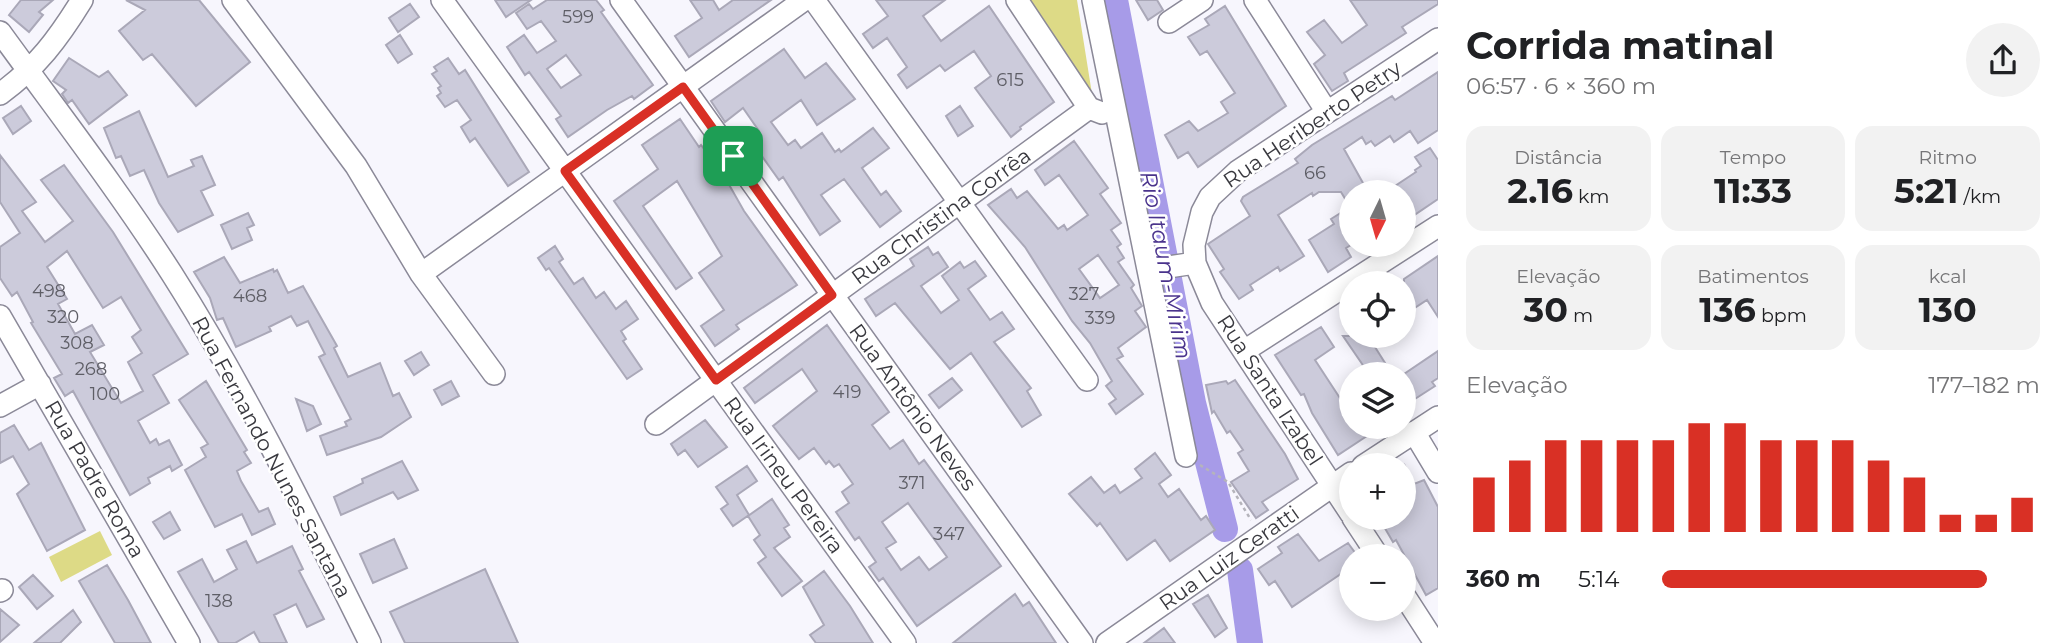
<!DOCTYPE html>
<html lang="pt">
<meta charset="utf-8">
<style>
:root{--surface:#fff;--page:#f2f2f2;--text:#202124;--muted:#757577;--accent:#d93025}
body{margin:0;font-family:Montserrat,sans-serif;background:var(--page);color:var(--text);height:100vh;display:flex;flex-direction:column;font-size:26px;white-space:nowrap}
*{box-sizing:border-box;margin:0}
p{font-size:23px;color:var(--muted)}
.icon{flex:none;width:38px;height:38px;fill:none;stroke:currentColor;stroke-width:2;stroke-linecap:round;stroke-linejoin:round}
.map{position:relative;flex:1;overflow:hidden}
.drawer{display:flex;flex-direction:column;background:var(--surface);width:630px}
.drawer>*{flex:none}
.needle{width:46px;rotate:185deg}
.buttons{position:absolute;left:1339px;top:180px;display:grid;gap:14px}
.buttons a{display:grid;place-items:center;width:77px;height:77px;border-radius:50%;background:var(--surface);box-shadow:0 4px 18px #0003;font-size:35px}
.pin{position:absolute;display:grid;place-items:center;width:60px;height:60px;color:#fff;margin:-30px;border-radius:14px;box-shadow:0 4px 10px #0006}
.round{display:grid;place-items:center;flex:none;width:74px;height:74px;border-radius:37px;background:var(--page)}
.headline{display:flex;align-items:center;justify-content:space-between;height:119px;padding:0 28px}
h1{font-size:38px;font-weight:700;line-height:52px}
.stats{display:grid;grid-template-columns:repeat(3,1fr);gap:10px;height:119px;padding:7px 28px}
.stats div{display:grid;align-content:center;border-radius:18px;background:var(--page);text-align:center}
.stats b{font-size:35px;font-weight:700}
.stats small{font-size:19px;font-weight:400}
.stats p{font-size:19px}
.chart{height:196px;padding:14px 28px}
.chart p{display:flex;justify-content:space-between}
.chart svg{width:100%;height:126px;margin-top:7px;stroke:var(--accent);stroke-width:6}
ul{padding:0 28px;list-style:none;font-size:23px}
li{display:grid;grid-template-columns:112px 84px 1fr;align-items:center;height:52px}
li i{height:18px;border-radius:9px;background:var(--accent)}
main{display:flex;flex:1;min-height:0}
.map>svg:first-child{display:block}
.green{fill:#ddda86}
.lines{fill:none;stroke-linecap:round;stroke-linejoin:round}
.river{stroke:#a79be8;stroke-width:26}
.building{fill:#cccbdb;stroke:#aaa8b8;stroke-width:2;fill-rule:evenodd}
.minor-casing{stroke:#8b8998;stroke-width:24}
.path{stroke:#b5b4bb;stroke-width:2.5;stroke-dasharray:3.5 3.5;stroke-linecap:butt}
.minor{stroke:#fff;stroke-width:21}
.route-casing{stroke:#fff;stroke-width:14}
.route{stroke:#d93025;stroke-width:9}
.labels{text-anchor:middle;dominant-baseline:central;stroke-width:5;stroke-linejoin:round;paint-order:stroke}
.number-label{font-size:18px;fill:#5e5e66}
.street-label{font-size:21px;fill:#39393f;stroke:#fff}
.water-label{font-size:23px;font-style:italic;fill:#4a338c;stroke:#fff}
</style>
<main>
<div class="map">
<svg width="1438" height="643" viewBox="0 0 1438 643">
<rect width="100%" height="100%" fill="#f7f6fd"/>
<path class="green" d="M1029,0H1077L1092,94Z
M100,531L112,555L61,582L49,557Z"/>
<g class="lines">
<path class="river" d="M1115,0L1193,403L1225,529
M1240,570L1250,643"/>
</g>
<path class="building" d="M21,0H53L39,12L43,15L29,32L9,15Z
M126,0H199L250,62L196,106L152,54L143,60L119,31L145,10Z
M495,0H531L506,17Z
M547,0H596L604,10L601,12L653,85L634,99L632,96L607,110L568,137L556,119L561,116L529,72L525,75L507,47L524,35L537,53L556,41L541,21L527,29L516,13L529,4L533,9ZM566,55L581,75L561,88L547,69Z
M690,0H713L719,10L733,0H771L689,57L675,36L702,18Z
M876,0H945L923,16L941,41L989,6L1054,102L1020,127L1021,129L1011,137L975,88L991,76L974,51L945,71L940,65L907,88L898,75L907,67L887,38L873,48L863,34L888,16Z
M1136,0H1157L1163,10L1148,20Z
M1350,0H1438V4L1402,27L1406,33L1344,73L1348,81L1332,91L1314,64L1325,55L1307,32L1324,20L1342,43L1367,25Z
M410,4L419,17L398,32L389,18Z
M1225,6L1286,106L1198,167L1188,152L1178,158L1165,135L1189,121L1198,131L1228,113L1221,102L1235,93L1207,51L1200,55L1188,37L1209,25L1205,19Z
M400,35L412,54L398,63L386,45Z
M784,49L805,78L826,63L855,99L817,125L801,100L771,122L788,145L795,140L801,148L822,133L835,152L839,149L841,152L873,128L889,148L862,168L881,195L886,191L901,211L880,227L844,179L821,195L840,221L820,235L783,177L779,180L749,138L759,131L743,108L725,122L711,101Z
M69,58L99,77L108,71L127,95L89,124L72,100L68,103L62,94L66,90L53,81Z
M448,58L459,74L465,70L529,172L508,186L475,138L470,142L461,127L471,120L457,100L445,107L437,96L441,93L438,88L441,86L432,74L437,71L434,67Z
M1438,72V130L1418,143L1410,131L1394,142L1390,136L1375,146L1371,141L1366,144L1362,137L1344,149L1368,192H1351V245L1346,248L1351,257L1328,272L1309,240L1334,224L1331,219L1350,207L1341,192H1319L1313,196L1312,193L1278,215L1304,256L1280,271L1278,267L1250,285L1253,290L1239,299L1220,272L1224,269L1208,244L1250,216L1241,201L1243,197L1298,163L1295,159L1312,145L1392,96L1395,100Z
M21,106L31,121L13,134L3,118Z
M960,106L973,126L958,136L946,116Z
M139,111L168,177L194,166L191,160L202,156L215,185L201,191L213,215L178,232L159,203L144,170L130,176L121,156L116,158L104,128Z
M680,119L699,147L701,145L719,167L744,211L797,285L736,325L739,329L715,346L701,326L724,310L699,273L722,256L677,181L643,206L692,278L676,289L614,201L658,169L642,145Z
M1074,141L1108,188L1100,194L1121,223L1111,230L1121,244L1117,247L1124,258L1118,262L1134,285L1131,288L1142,306L1135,311L1146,327L1118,348L1123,356L1117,359L1143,394L1116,414L1109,404L1116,399L1106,386L1112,381L1090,343L1072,321L1025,247L988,205L1011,189L1017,198L1027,191L1058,229L1064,225L1067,230L1088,215L1059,175L1045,185L1035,170ZM1098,255L1119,285L1100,298L1079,269Z
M1430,148L1438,160V199L1404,222V192H1386L1416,172L1415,170L1421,166L1415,157Z
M0,155L36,202L22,211L45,242L73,221L41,180L64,165L113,232L188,354L153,375L169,403L138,421L150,443L156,439L159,445L169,440L182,465L172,471L170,466L148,478L150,483L130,495L73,391L65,396L54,378L62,374L31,323L33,322L17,292L12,296L0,278V247L20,233L0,202ZM67,251L103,308L121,297L141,330L132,337L142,353L128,362L143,391L121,403L90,352L104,345L92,325L75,334L58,304L67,299L47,267Z
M248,213L254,225L247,228L252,240L232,249L221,225Z
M555,246L563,259L559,262L574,284L583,278L596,298L604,292L616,309L626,301L638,319L621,331L626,339L623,341L642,369L627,379L549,268L546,270L538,258Z
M928,247L933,255L938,252L948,267L921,286L941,313L959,300L942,276L960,262L964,268L975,261L986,276L968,289L990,320L1002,312L1014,329L994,342L1031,388L1027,391L1041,415L1022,427L971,353L950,369L895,303L876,316L865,299L914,266L910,259Z
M1438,256V317L1427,300L1404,315V279Z
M224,257L240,283L273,269L274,272L277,270L288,293L303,286L337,346L334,348L348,377L380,363L393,396L399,393L411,417L381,437L327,455L320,436L347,426L345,422L351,419L319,357L325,354L308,321L297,326L291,316L269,327L271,331L236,347L223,318L217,320L210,298L194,272Z
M827,325L889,412L872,425L890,449L903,440L919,464L924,460L1001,566L917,626L883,578L879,581L869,567L876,562L859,537L855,540L836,512L849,503L842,492L853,484L839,464L834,467L829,461L826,464L814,448L799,459L773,426L817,391L802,369L755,403L744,388ZM908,503L947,557L929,570L919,557L901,570L886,548L896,542L882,522Z
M1321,327L1334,347L1315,360L1351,415V427H1366L1370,434L1338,455L1312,413L1304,394L1301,395L1275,355Z
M1343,336H1368L1392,374H1369Z
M1438,351V378L1432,382L1435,386L1404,406V374Z
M421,352L429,365L414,375L405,361Z
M952,378L962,390L939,408L929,395Z
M1235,380L1285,454L1298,479L1262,502L1268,510L1256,518L1231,482L1249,471L1238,453L1243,450L1230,431L1227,433L1214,411L1212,413L1206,385L1226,381L1228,384Z
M206,381L247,450L244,452L251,463L237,471L241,481L259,512L268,508L275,524L252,535L242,514L215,527L185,470L206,457L201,448L208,444L179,400Z
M451,381L459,396L442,405L434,390Z
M296,399L313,406L321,424L307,431Z
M705,420L727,447L698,467L685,450L678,455L671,444Z
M14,425L29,450L41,443L85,530L47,551L17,494L29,484L13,456L0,463V433Z
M1155,453L1171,475L1159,484L1168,497L1179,489L1201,520L1206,516L1215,530L1170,561L1155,540L1127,560L1100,523L1097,526L1069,494L1091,477L1104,493L1115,485L1120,493L1142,478L1135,469Z
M402,461L418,490L398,499L393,492L341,515L334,497L363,483L362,479Z
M1404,464L1414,484L1424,480L1438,507V588L1426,595L1396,540L1393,542L1379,518H1404Z
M747,466L757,481L737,495L749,515L733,526L721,509L728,504L716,487Z
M772,499L789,525L784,528L790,537L774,548L802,581L782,596L758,563L766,557L754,540L760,535L748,516Z
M170,512L180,530L164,539L153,522Z
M1298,534L1319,561L1348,543L1356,554L1351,556V567L1292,607L1275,581L1269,585L1258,569L1282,553L1278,547Z
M394,539L407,568L373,583L360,554Z
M246,541L257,563L292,546L303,569L299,571L324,619L307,627L296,604L274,615L287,643H260L254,632L235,643H219L178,572L202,559L214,582L237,569L227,550Z
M107,565L128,600L151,643H115L79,581Z
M485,569L518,643H405L390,612Z
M824,571L850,606L873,643H816L810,635L824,625L803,587Z
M33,575L53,596L37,609L19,587Z
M1015,594L1023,606L1029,602L1056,643H953Z
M1208,595L1227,628L1215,637L1193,604Z
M0,609L19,625L0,642Z
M73,610L81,622L60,643H34Z
M1164,628L1175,643H1144Z"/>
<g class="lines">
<g class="minor-casing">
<path id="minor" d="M233,0L356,166L421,274L494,374
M442,0L905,643
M621,0L1082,643
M814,0L1087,380
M1017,0L1089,108L1102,113
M1093,0L1186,456
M1255,0L1327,112
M1169,22L1202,0
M0,32C58,112 119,191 172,274C247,392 308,518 370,643
M0,94C37,67 58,39 82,0
M1148,270L1195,263
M421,274L804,0
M0,316L189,643
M1244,351L1438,226
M0,406L40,384
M656,424L1089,108
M1414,432L1438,472
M1363,466L1438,417
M1351,514L1212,303L1195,263L1194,245L1202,212L1210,197L1238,171L1438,39
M1353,518L1378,556
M0,591L2,590
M1404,595L1435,643
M1107,643L1351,473"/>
</g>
<path class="path" d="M1200,465L1228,482L1251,520"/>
<use href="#minor" class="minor"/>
</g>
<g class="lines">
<g class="route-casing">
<path id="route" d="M683,87L832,295L716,380L565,171Z"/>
</g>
<use href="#route" class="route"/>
</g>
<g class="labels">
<g class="number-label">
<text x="578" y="17">599</text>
<text x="1010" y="80">615</text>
<text x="1315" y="173">66</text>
<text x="49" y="291">498</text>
<text x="1084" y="294">327</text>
<text x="250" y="296">468</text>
<text x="63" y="317">320</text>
<text x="1100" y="318">339</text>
<text x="77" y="343">308</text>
<text x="91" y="369">268</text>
<text x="847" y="392">419</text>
<text x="105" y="394">100</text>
<text x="912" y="483">371</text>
<text x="949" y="534">347</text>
<text x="219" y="601">138</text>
</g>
<g class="street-label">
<text transform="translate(1312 124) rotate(-34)">Rua Heriberto Petry</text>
<text transform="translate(941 216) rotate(-36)">Rua Christina Corrêa</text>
<text transform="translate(1270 390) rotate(57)">Rua Santa Izabel</text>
<text transform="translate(913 407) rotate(54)">Rua Antônio Neves</text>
<text transform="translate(272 457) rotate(62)">Rua Fernando Nunes Santana</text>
<text transform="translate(784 475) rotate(54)">Rua Irineu Pereira</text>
<text transform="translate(95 479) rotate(60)">Rua Padre Roma</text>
<text transform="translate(1229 558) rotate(-35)">Rua Luiz Ceratti</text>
</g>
<g class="water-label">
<text transform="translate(1166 265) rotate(79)">Rio Itaum-Mirim</text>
</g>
</g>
</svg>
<div class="buttons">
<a><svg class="needle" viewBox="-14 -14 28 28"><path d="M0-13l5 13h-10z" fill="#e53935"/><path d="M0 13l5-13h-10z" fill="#757577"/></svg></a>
<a><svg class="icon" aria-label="locate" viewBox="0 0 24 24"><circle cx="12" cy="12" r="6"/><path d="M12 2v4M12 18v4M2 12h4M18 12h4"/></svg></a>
<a><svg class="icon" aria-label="layers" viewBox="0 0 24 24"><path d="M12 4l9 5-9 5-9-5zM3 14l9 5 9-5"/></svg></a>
<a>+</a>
<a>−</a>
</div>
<div class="pin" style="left:733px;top:156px;background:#1e9e55"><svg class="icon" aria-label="arrive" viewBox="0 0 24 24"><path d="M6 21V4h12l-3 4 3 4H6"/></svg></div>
</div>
<section class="drawer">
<div class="headline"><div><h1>Corrida matinal</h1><p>06:57 · 6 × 360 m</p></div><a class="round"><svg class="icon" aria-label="share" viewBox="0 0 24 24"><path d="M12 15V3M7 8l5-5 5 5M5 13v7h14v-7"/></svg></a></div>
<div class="stats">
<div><p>Distância</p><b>2.16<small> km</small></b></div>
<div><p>Tempo</p><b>11:33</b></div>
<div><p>Ritmo</p><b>5:21<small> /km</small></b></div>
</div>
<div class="stats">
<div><p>Elevação</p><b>30<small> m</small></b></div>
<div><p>Batimentos</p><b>136<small> bpm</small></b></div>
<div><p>kcal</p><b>130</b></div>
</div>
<div class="chart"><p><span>Elevação</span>177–182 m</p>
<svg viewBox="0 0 160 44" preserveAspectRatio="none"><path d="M5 44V25M15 44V19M25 44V12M35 44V12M45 44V12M55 44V12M65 44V6M75 44V6M85 44V12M95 44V12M105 44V12M115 44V19M125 44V25M135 44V38M145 44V38M155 44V32"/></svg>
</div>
<ul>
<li><b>360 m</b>5:14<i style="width:86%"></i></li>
</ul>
</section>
</main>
